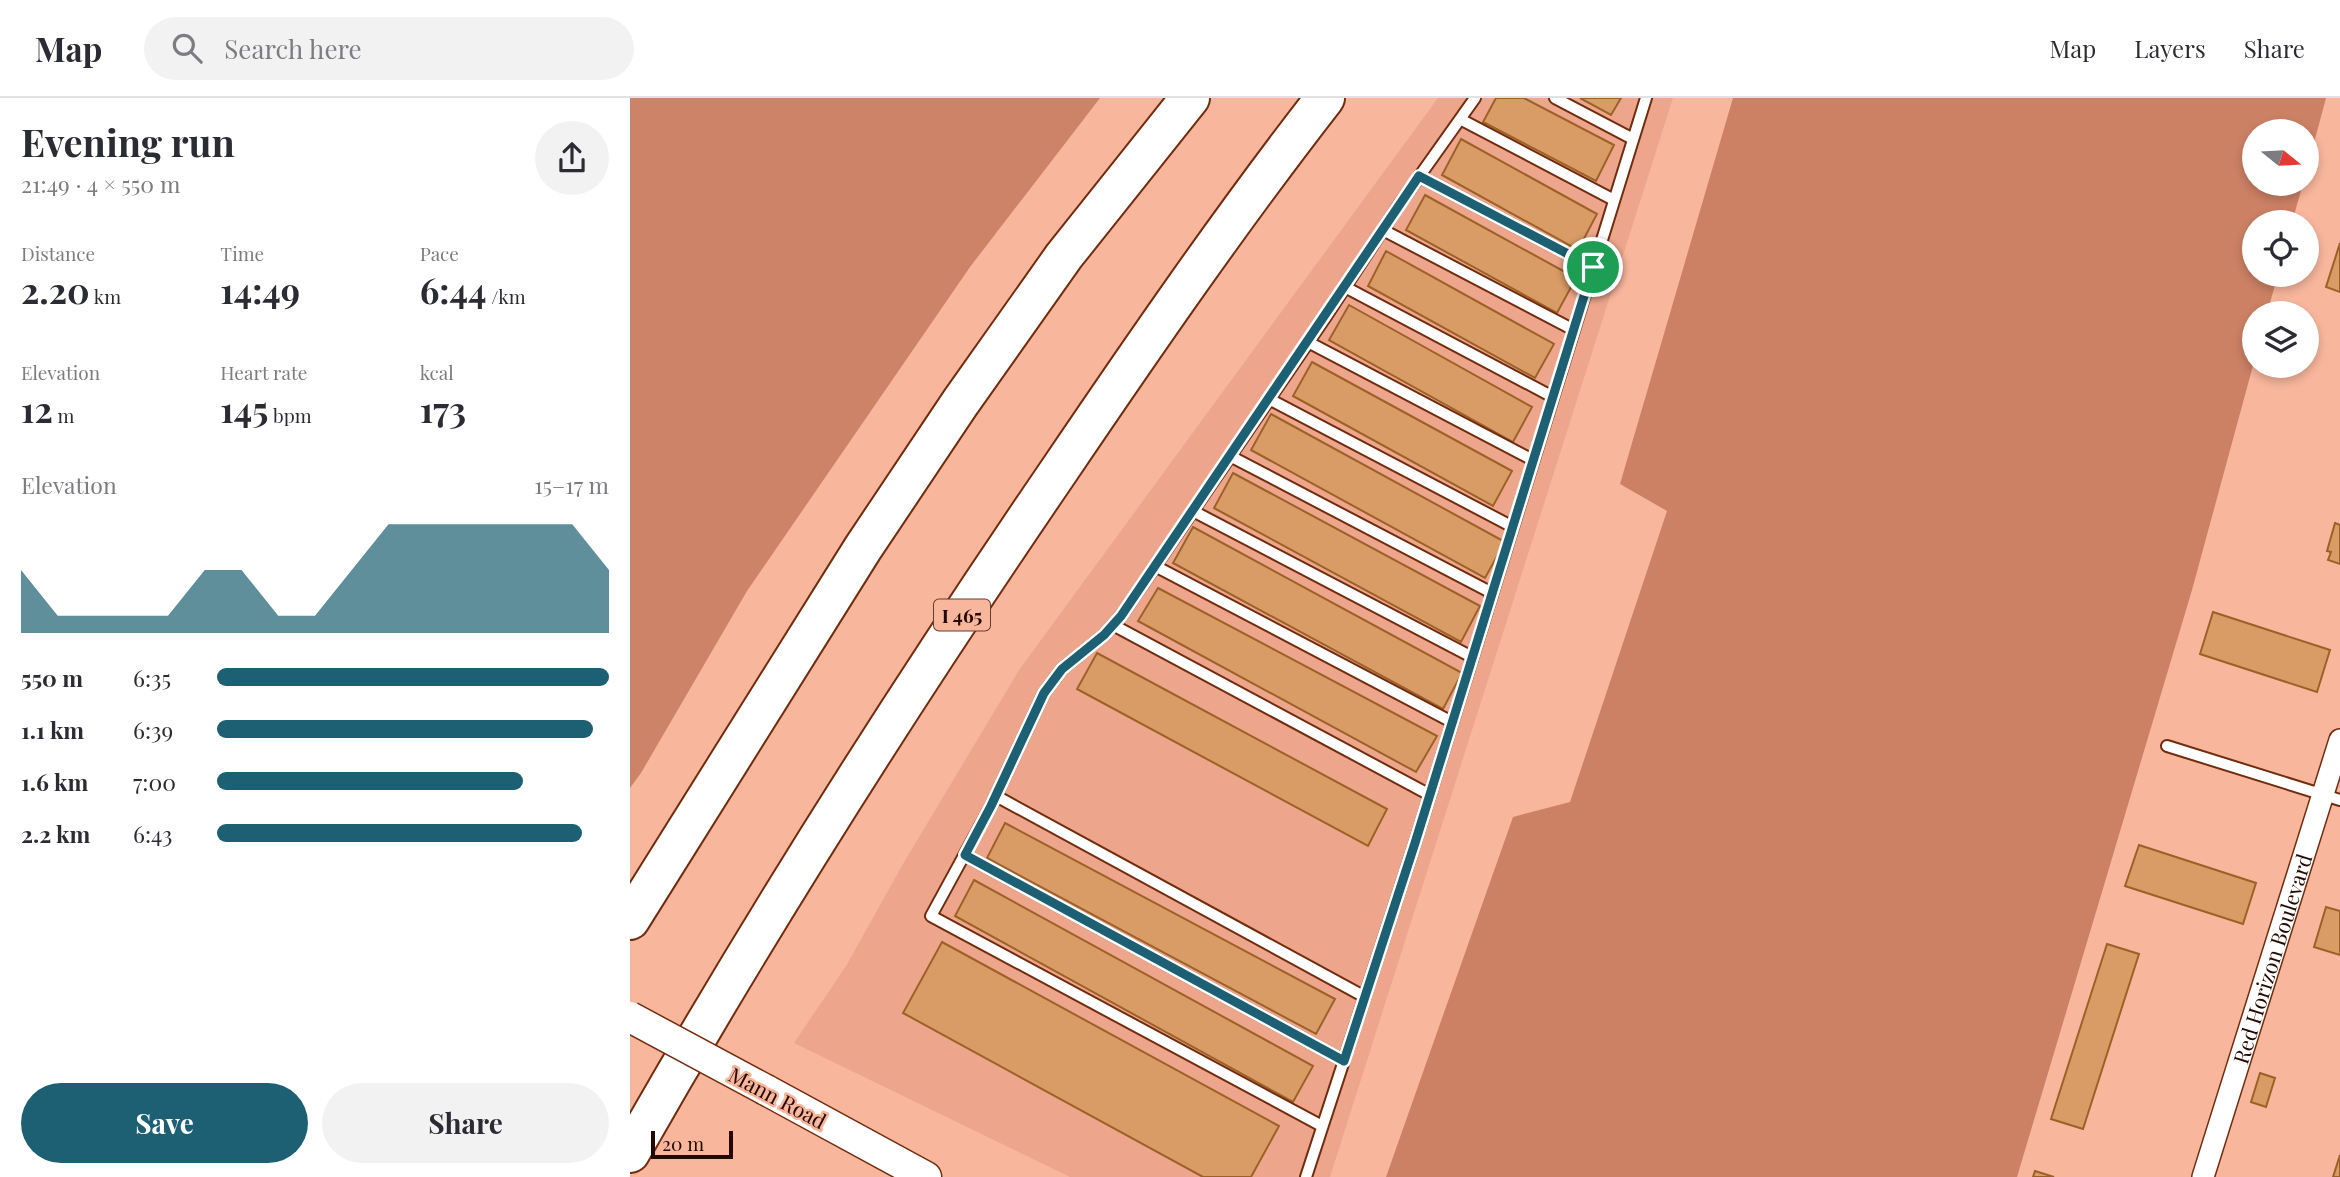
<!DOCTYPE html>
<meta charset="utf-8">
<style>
:root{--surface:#fff;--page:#f2f2f3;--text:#2b2b33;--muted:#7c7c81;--line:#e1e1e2;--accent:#1d6073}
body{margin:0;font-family:"Playfair Display",serif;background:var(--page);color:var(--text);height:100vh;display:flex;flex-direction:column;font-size:26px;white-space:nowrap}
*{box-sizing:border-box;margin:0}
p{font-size:23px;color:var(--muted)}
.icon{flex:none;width:38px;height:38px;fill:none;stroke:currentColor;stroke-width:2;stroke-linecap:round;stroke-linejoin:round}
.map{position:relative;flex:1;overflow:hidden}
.sheet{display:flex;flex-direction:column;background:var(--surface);width:630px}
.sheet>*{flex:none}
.needle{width:46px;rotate:108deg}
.controls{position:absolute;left:1612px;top:21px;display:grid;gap:14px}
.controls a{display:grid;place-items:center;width:77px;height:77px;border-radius:50%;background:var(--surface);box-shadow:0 4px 10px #0003;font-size:35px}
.scale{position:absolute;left:21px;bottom:18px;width:82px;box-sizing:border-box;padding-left:7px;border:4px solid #250801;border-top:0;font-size:19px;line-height:24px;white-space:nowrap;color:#250801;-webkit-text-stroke:5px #f8b69d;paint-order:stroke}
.pin{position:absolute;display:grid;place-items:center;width:60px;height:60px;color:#fff;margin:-30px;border:4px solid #fff;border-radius:50%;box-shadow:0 2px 7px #0007}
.round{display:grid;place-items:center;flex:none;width:74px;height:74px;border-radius:37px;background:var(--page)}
.overview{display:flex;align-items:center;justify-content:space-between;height:119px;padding:0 21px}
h1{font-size:38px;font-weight:700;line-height:52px}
.metrics{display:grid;grid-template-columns:repeat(3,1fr);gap:10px;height:119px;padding:7px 21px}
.metrics div{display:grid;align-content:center}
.metrics b{font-size:35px;font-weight:700}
.metrics small{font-size:19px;font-weight:400}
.metrics p{font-size:19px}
.chart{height:196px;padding:14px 21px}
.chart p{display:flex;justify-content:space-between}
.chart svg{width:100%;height:126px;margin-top:7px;fill:var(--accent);opacity:.7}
.cta{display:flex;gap:14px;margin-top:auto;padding:14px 21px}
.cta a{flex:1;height:80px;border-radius:42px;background:var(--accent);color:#fff;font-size:28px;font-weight:700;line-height:80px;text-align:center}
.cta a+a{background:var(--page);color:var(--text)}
ul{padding:0 21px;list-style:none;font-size:23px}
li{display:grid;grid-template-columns:112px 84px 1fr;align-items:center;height:52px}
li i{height:18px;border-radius:9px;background:var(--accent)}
header{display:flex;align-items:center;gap:42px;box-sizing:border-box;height:98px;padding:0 35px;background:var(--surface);border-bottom:2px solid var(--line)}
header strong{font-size:33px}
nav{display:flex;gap:38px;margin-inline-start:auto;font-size:24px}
.search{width:490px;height:63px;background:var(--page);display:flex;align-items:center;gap:18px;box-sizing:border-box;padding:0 24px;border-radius:38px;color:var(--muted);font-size:26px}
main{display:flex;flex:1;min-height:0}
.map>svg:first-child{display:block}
.built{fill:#eda68c}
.green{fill:#cd8367}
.forest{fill:#cc8165}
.building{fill:#d99c66;stroke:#9d6127;stroke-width:2}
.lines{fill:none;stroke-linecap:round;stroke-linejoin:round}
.service-casing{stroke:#712c0e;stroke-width:14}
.minor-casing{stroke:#712c0e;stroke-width:24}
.secondary-casing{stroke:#712c0e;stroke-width:33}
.motorway-casing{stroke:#712c0e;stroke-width:42}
.service{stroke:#fff;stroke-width:10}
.minor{stroke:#fff;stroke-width:21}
.secondary{stroke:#fff;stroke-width:30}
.motorway{stroke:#fff;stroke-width:38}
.secondary-bridge-casing{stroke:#712c0e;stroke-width:33;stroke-linecap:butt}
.secondary-bridge{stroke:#fff;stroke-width:30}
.route-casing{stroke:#fff;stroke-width:14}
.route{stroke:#1d6073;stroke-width:9}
.labels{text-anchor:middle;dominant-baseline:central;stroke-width:5;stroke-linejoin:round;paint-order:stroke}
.shield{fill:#f8b69d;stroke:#643c30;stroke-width:2}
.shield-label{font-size:19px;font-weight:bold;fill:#250801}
.street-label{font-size:21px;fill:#250801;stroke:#f8b69d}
</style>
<header>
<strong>Map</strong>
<div class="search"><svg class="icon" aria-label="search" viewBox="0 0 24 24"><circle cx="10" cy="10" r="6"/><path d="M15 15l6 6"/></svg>Search here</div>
<nav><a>Map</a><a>Layers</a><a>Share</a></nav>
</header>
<main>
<section class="sheet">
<div class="overview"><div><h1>Evening run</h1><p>21:49 · 4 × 550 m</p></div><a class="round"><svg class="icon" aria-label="share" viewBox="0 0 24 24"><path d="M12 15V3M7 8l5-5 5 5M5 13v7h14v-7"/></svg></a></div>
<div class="metrics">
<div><p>Distance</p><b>2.20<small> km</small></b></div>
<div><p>Time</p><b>14:49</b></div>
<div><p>Pace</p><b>6:44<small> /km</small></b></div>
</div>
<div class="metrics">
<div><p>Elevation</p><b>12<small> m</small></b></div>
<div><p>Heart rate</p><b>145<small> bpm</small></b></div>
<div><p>kcal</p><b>173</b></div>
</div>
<div class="chart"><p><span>Elevation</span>15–17 m</p>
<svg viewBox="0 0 160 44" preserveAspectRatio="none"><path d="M0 44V22L10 38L20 38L30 38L40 38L50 22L60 22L70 38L80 38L90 22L100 6L110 6L120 6L130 6L140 6L150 6L160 22V44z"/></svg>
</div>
<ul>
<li><b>550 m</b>6:35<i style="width:100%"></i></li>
<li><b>1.1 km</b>6:39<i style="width:96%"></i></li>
<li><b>1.6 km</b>7:00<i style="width:78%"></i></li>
<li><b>2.2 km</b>6:43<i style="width:93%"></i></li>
</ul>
<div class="cta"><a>Save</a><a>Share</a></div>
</section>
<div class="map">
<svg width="1710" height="1079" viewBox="0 0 1710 1079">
<rect width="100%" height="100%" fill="#f8b69d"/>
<path class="built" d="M808,0H1043L700,1079H440L164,945L216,868L273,766L389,572Z"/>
<path class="green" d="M0,0H470L340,169L117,493L11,675L0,690Z"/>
<path class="forest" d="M1103,0H1696L1677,71L1676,33H1624V86H1673L1662,124H1624V177H1648L1637,215H1624V264L1562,492L1387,1079H756L883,719L940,704L1037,413L990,386Z"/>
<path class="building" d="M866,0H894L984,47L966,83L853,24Z
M950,0H991L981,17Z
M831,41L967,116L948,152L812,77Z
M795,97L946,180L927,215L776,132Z
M1710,145V194L1696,189Z
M756,153L924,246L905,280L738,188Z
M719,207L902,309L883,344L699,242Z
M682,264L882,373L863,408L663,298Z
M641,316L875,444L855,480L621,352Z
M603,375L850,508L831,544L584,410Z
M1705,425L1710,427V466L1698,462L1701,454L1697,453Z
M563,429L832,575L813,611L543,465Z
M528,490L807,638L786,674L508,523Z
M1583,514L1700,552L1687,594L1570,556Z
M467,555L757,711L738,748L447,591Z
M375,725L705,901L686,936L357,760Z
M1509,747L1626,785L1613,826L1495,788Z
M344,782L683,968L663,1004L325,818Z
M1696,809L1710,813V857L1684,849Z
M312,844L649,1028L621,1079H573L273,915Z
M1477,846L1509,856L1453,1031L1421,1021Z
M1630,975L1645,980L1636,1009L1621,1004Z
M1710,1057V1079H1703Z
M1405,1073L1424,1079H1403Z"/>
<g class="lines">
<g class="service-casing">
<path id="service" d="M925,0L1003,41
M830,21L984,102
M789,78L963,169
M753,132L944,232
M715,189L923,299
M678,244L903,362
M639,301L883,429
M600,358L862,495
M563,413L842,559
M525,468L822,624
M483,527L800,697
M1537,648L1710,702
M366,698L735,899
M335,757L714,963
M692,1028L301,818L361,708L414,595L432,571L474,537L491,518L697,217L769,107L845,0
M676,1079L785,745L1016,0"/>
</g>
<g class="minor-casing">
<g id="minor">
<path id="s1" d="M1573,1079L1710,642"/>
</g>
</g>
<g class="secondary-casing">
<path id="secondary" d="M136,992L296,1079"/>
</g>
<g class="motorway-casing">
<path id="motorway" d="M0,822L233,450L330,305L434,158L560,0
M0,1055C132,823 275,598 426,377C512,250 600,122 695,0"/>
</g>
<use href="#service" class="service"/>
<use href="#minor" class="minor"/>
<use href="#secondary" class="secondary"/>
<use href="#motorway" class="motorway"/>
<g class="secondary-bridge-casing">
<path id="secondary-bridge" d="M0,919L136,992"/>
</g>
<use href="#secondary-bridge" class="secondary-bridge"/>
</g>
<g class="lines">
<g class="route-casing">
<path id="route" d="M789,78L963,169L785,745L714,963L335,757L361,708L414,595L432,571L474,537L491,518Z"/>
</g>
<use href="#route" class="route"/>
</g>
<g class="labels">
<rect class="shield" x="304" y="501.5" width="56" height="31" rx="5"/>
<g class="shield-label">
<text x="332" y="517">I 465</text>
</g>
<g class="street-label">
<text stroke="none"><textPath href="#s1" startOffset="229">Red Horizon Boulevard</textPath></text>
<text transform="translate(148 999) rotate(28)">Mann Road</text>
</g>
</g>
</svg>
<div class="controls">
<a><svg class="needle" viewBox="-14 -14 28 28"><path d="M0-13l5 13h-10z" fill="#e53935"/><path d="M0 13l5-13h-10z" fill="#7c7c81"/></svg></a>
<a><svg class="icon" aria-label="locate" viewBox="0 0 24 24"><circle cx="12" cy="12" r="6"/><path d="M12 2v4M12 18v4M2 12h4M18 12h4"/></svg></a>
<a><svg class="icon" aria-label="layers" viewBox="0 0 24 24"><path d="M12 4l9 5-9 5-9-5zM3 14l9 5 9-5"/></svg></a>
</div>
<div class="scale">20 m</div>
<div class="pin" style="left:963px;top:169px;background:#1e9e55"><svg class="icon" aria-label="arrive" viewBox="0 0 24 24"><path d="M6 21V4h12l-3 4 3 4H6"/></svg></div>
</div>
</main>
